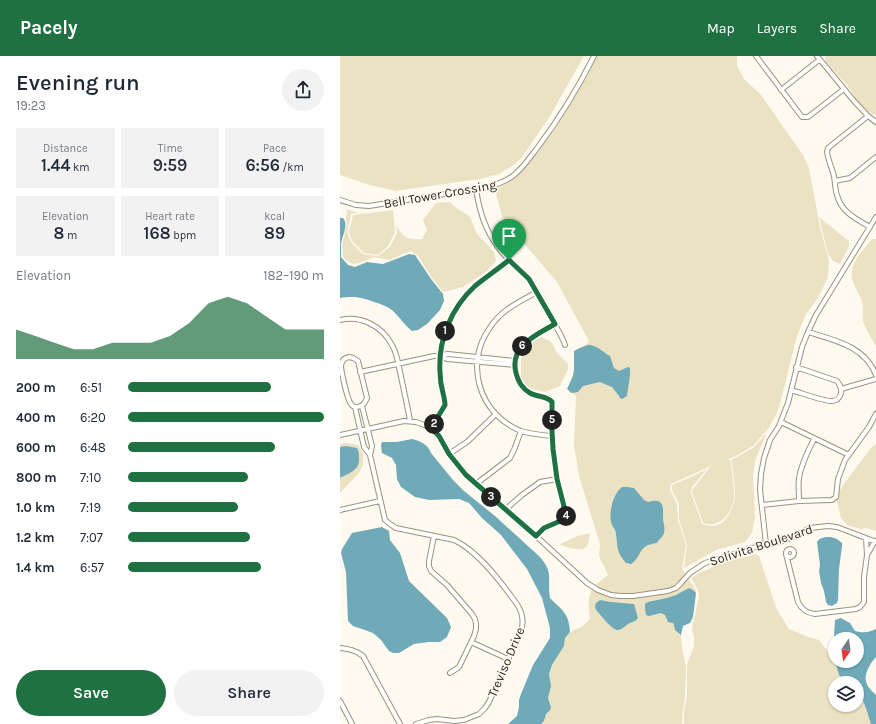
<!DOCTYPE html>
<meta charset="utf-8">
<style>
:root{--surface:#fff;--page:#f2f2f3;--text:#1f2937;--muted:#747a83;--accent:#1f7142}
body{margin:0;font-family:Karla,sans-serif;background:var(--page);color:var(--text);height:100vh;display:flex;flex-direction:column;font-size:15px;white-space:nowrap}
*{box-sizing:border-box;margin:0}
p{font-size:13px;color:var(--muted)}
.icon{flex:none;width:22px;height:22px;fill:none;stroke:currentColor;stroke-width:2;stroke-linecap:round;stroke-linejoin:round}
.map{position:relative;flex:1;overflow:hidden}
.details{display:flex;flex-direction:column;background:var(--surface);width:340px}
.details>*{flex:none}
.needle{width:26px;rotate:194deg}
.fabs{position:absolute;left:488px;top:576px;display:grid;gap:8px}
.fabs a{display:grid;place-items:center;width:36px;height:36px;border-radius:50%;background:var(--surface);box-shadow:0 1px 3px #0004;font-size:20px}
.pin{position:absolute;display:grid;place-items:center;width:34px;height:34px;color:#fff;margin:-41px -17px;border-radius:50% 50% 50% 0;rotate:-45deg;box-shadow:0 0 4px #0007}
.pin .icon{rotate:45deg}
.km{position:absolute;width:20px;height:20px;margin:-10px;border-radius:50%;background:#222;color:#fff;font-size:11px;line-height:20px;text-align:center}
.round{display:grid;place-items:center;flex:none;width:42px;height:42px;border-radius:21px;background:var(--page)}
.overview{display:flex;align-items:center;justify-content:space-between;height:68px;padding:0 16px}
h1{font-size:22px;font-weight:600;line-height:30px}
.metrics{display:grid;grid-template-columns:repeat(3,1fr);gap:6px;height:68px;padding:4px 16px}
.metrics div{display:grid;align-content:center;border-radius:0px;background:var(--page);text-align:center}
.metrics b{font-size:17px;font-weight:600}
.metrics small{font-size:11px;font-weight:400}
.metrics p{font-size:11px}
.chart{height:112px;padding:8px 16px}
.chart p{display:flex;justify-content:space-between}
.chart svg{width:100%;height:72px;margin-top:4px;fill:var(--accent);opacity:.7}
.button{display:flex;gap:8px;margin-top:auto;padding:8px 16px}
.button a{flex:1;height:46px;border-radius:24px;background:var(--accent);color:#fff;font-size:16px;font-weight:600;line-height:46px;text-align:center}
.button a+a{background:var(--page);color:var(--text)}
ul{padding:0 16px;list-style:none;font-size:13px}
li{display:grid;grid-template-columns:64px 48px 1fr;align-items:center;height:30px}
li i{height:10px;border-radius:5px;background:var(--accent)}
header{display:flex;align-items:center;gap:24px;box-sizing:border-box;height:56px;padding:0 20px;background:var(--accent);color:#fff}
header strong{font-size:19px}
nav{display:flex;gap:22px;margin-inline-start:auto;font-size:14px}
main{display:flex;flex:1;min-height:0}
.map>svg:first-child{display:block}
.green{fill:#ebe1c3}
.water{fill:#70aab9}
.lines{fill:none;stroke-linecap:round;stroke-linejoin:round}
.street-casing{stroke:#9a927c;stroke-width:6}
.street{stroke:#fff;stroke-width:4}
.route-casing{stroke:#fff;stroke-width:8}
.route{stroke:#1f7142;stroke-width:5}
.labels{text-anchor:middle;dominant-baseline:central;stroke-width:3;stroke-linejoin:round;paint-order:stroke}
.street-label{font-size:13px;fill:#2c281f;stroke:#fefaf0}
</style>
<header>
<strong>Pacely</strong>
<nav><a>Map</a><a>Layers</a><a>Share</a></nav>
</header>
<main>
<section class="details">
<div class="overview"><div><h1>Evening run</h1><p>19:23</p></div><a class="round"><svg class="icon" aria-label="share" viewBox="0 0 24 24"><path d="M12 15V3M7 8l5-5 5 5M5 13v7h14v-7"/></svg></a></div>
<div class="metrics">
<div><p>Distance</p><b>1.44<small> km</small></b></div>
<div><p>Time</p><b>9:59</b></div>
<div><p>Pace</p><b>6:56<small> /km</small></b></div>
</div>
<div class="metrics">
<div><p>Elevation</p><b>8<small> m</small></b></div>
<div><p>Heart rate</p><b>168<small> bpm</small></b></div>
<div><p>kcal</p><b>89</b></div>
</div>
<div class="chart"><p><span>Elevation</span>182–190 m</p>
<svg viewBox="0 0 160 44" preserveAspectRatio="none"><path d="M0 44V26L10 30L20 34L30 38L40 38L50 34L60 34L70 34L80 30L90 22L100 10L110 6L120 10L130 18L140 26L150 26L160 26V44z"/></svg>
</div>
<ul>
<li><b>200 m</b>6:51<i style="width:73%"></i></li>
<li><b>400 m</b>6:20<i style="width:100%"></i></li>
<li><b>600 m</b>6:48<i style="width:75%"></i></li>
<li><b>800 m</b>7:10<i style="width:61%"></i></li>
<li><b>1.0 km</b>7:19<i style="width:56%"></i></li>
<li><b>1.2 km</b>7:07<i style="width:62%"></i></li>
<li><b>1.4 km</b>6:57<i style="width:68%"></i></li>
</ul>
<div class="button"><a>Save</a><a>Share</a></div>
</section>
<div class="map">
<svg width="536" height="668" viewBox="0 0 536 668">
<rect width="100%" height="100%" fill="#fefaf0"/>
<path class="green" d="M0,0H244L210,60L182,101L175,108L159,118L140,123L55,135L30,129L0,119Z
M256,0H397V10L404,23L421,39L463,99L469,112L480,171L489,205L488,221L479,240L465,260L457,280L440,348L435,361L428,373L413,390L396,400L388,403L391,406C392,417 394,430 394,441C393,456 380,473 363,467L352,436L353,433L371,410L331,428L330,434L337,448L338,464L346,489L342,513L356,534V538L352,559L340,569L342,592L346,611L345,640L343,654L342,668H201L204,665L206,658L211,651L208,642L211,630L209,619L212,609L224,590L225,582L230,576L243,570L250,563C247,539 248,534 268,519L259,500L260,488L239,420L234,389L236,340L233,337H230L228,335C229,326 234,319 235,310C235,304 233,299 235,294L247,288L249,285L217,226L163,163L156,138L158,132L170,125L178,119L215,72L242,27Z
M485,0H536V60L523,53L507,29L486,6Z
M110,146L115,151L130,161L137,178L154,196L156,205L146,216L123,231L103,236L92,222L80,203L76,198L73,197L72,195L63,198L50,204L34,201L20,207L13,208L7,205L3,201L2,188L7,169L6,163L7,155L6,153L15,156H20L11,158L7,176L11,186L23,198L38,200L50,191L57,177L56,170C65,182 67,184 82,183L87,174L83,164L96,147Z
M53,154L55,176L48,190L38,199L24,197L12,185L9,176L13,159Z
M479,161L509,185V190L500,208L493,205L488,198Z
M532,183H536V290C532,284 525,272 523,265C522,259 524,252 522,246C520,238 514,231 512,223C509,207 523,194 532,183Z
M201,281L210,285L214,290L216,296L228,308V313L220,330L205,336L192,333L185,329L181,321V304L183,294L189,285Z
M427,376L415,405L413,420L415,462L412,477L405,486L376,494L344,512L347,489L339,463V448L332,434V429L349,422L367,413L352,431L351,437L362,468C367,470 375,471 380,468C388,464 395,448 395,440C395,429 393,417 392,406L391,404L397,401L414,391Z
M7,387L18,389L23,397V409L19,417L0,437V388Z
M536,388V475L526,472L520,473L507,469L501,462L497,446L498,438L503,429L531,392Z
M250,477C249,481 249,486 247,490C243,497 227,491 220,489L222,487L238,480Z
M415,498L419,500L437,554L449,573L468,581L479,584L495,605L499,619L506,627H495V649H517V636C525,644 527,657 531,668H344V654L347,640V609L354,590V581L352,574L353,567L359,541L358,534L351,522L361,516L369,513L378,507L410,500Z"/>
<path class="water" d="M0,162H3C9,169 2,180 1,188C1,192 1,197 1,201L8,209L15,211L27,206L43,208L69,198L75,199L91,223L103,238L104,245L100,254L87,268L78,274L72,275C64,269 59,260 52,254C46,250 41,248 34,246C21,241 14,240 0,242Z
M248,289C258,289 262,296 270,300L274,312L279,315L288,311L290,312V319L287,340L282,343L280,342L279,340L272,331L260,326L243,330L238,336L232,337L227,333L233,320L234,313V295L240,292Z
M72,383C80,385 88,388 91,397L113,424L124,435L155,460L200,501C214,517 207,523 210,542C222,554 229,557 230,576L225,582L224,590L212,609L209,618L211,630L208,642L211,651L210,654L206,658L204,665L201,668H168L177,660L179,651V644L181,638L193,609L210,582V572L202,542L187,513L161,479L142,462L129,447L119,443L89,444L75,441L61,431L57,423L56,409L52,402L42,397L41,389L42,386H57Z
M6,390L17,392C19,396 19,398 19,402C20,414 10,417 0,422V391Z
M282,431H288L294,432L304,444L308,446C325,441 323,451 323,464C324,468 325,473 324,477C323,481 319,483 317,487C297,489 303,500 291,508L286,507C276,495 278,492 276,478C276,473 272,471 271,466C269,455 273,438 282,431Z
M42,471L49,475L50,484L60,497L69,525L107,562L111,571L107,581L100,586H88L74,588L59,597H53L49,595L41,584L33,577L22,573L13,570L8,565L6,516L1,497L2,493L12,477Z
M491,481L497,483L502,487V490L499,513L498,544L497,547L492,550L488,549L486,546L484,535L481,527L479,515L480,509L477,486C480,481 486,481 491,481Z
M349,532L353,534L356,537L353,561L350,567L343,570L341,579L335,574L334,569L333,567L328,566L325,559L321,557L309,560L306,559L305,552V548L308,546L327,542L336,539Z
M260,544L271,546L294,548L298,562C295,566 292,566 288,568C285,570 282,573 279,574C273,576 261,559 256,554L255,551L256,547Z
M501,562L510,567L515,575C523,577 528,577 536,573V601C531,606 524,618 526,625C527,631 532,635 536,639V668H531C527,657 525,644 517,636V627H506L499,619L495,605H517V583H495V604L492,590L494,580L495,564Z"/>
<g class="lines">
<g class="street-casing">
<path id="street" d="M416,0L462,61H468L504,33
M477,0L514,45L528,60L536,66
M441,34L479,4
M528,60L488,92L487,96C488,104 492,112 494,120C495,126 495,133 497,139C501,156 516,163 530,171
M495,125L510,122L536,101
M136,133C140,161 149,184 169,204C176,211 183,216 189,224C198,235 204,249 211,261C215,270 222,279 225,289
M0,144L16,149L29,150L149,131C158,128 167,125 174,119C183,112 190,101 198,91C219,63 238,32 254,0
M197,236C177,247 161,254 149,273C124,309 140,359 181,375C191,378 201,379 212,380
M0,264C21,259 42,270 52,289C57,297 58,307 60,316C63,330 66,344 69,359L70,365
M468,276C494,284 525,290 536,319
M100,300L107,303L175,309
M9,301L13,302L18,305L27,342L24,348C20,351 14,353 11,348C7,343 2,318 1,311C1,305 4,302 9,301Z
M20,316L94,300L108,298L175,305
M501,333L536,323
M451,334C459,336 485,346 492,345C496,345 500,342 501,337C502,332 500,329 497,325L456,311
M22,350L32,390L30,399
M15,351L24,391L30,399L45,464L50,468L56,472L114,484C136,494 157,521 171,540C175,545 179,551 181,556C183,562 183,569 181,575L149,646L145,652L139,658L124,664L114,665L97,663L89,664L76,668
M441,366L509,399
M91,373L105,349C105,345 104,341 103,337C101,330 100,323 100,316C98,281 113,249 140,226C149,218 159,212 169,204
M0,379L64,365L76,366L87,370L93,374L99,380L109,398L126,419L196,480L247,527L258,534L271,539L280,540H293L328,535L336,532L340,528L350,517L365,507L419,490L440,486L448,483L470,472L488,470L497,471L536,486
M109,398L127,386L156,358
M136,428L170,402L174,394L181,375
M459,445C459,437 458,430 459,422C461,408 468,395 474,383
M422,449L459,445L492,444L496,441L498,423L505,404L529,371L536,358
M166,453L182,439L200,426L217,423
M0,454L40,445
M94,480L89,505V510L91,515L107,529L132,558L135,563L136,568V573L134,580L119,611L110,617
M196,480L204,472L225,463L226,458L217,423L213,393L212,375V346L209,342C204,341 199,341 194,339C174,330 169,305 183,289C191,280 204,275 215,268
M426,488L420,434L421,418L424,402L430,384L439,370L444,357L448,347L462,291L468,276L476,259L536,161
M446 497a4 4 0 1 1 8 0a4 4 0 1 1-8 0Z
M446,498L458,546C462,554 467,557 475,558L516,553L520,551L524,546V521L527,499L526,482
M527,499L535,485
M131,586L168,603
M0,592C8,593 16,594 23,600L60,668
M0,645L12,668"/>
</g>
<use href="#street" class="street"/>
</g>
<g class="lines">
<g class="route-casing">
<path id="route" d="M169,204L189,223L215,268C196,279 169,290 176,317C178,326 183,333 190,337C197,341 208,340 212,346V375L213,393L217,423L226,458L225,463L204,472L196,480L126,419L109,398L99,380L91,372L105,349C105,345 104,341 103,337C101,330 100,323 100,316C98,284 111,252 135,230C146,221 158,213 169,204Z"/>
</g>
<use href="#route" class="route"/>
</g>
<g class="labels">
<g class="street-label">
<text transform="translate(100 138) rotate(-10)">Bell Tower Crossing</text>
<text transform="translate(421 489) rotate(-18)">Solivita Boulevard</text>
<text transform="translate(166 606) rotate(-67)">Treviso Drive</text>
</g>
</g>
</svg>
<div class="fabs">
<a><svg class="needle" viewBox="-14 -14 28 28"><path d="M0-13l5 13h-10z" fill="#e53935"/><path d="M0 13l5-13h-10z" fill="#747a83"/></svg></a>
<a><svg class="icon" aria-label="layers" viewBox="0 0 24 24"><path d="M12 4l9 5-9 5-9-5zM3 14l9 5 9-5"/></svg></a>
</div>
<div class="pin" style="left:169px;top:204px;background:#1e9e55"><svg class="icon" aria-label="arrive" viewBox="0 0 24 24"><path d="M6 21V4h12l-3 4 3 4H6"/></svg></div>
<b class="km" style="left:105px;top:275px">1</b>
<b class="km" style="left:94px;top:368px">2</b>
<b class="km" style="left:151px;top:441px">3</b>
<b class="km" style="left:226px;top:460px">4</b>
<b class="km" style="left:212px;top:364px">5</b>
<b class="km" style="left:182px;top:290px">6</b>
</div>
</main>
